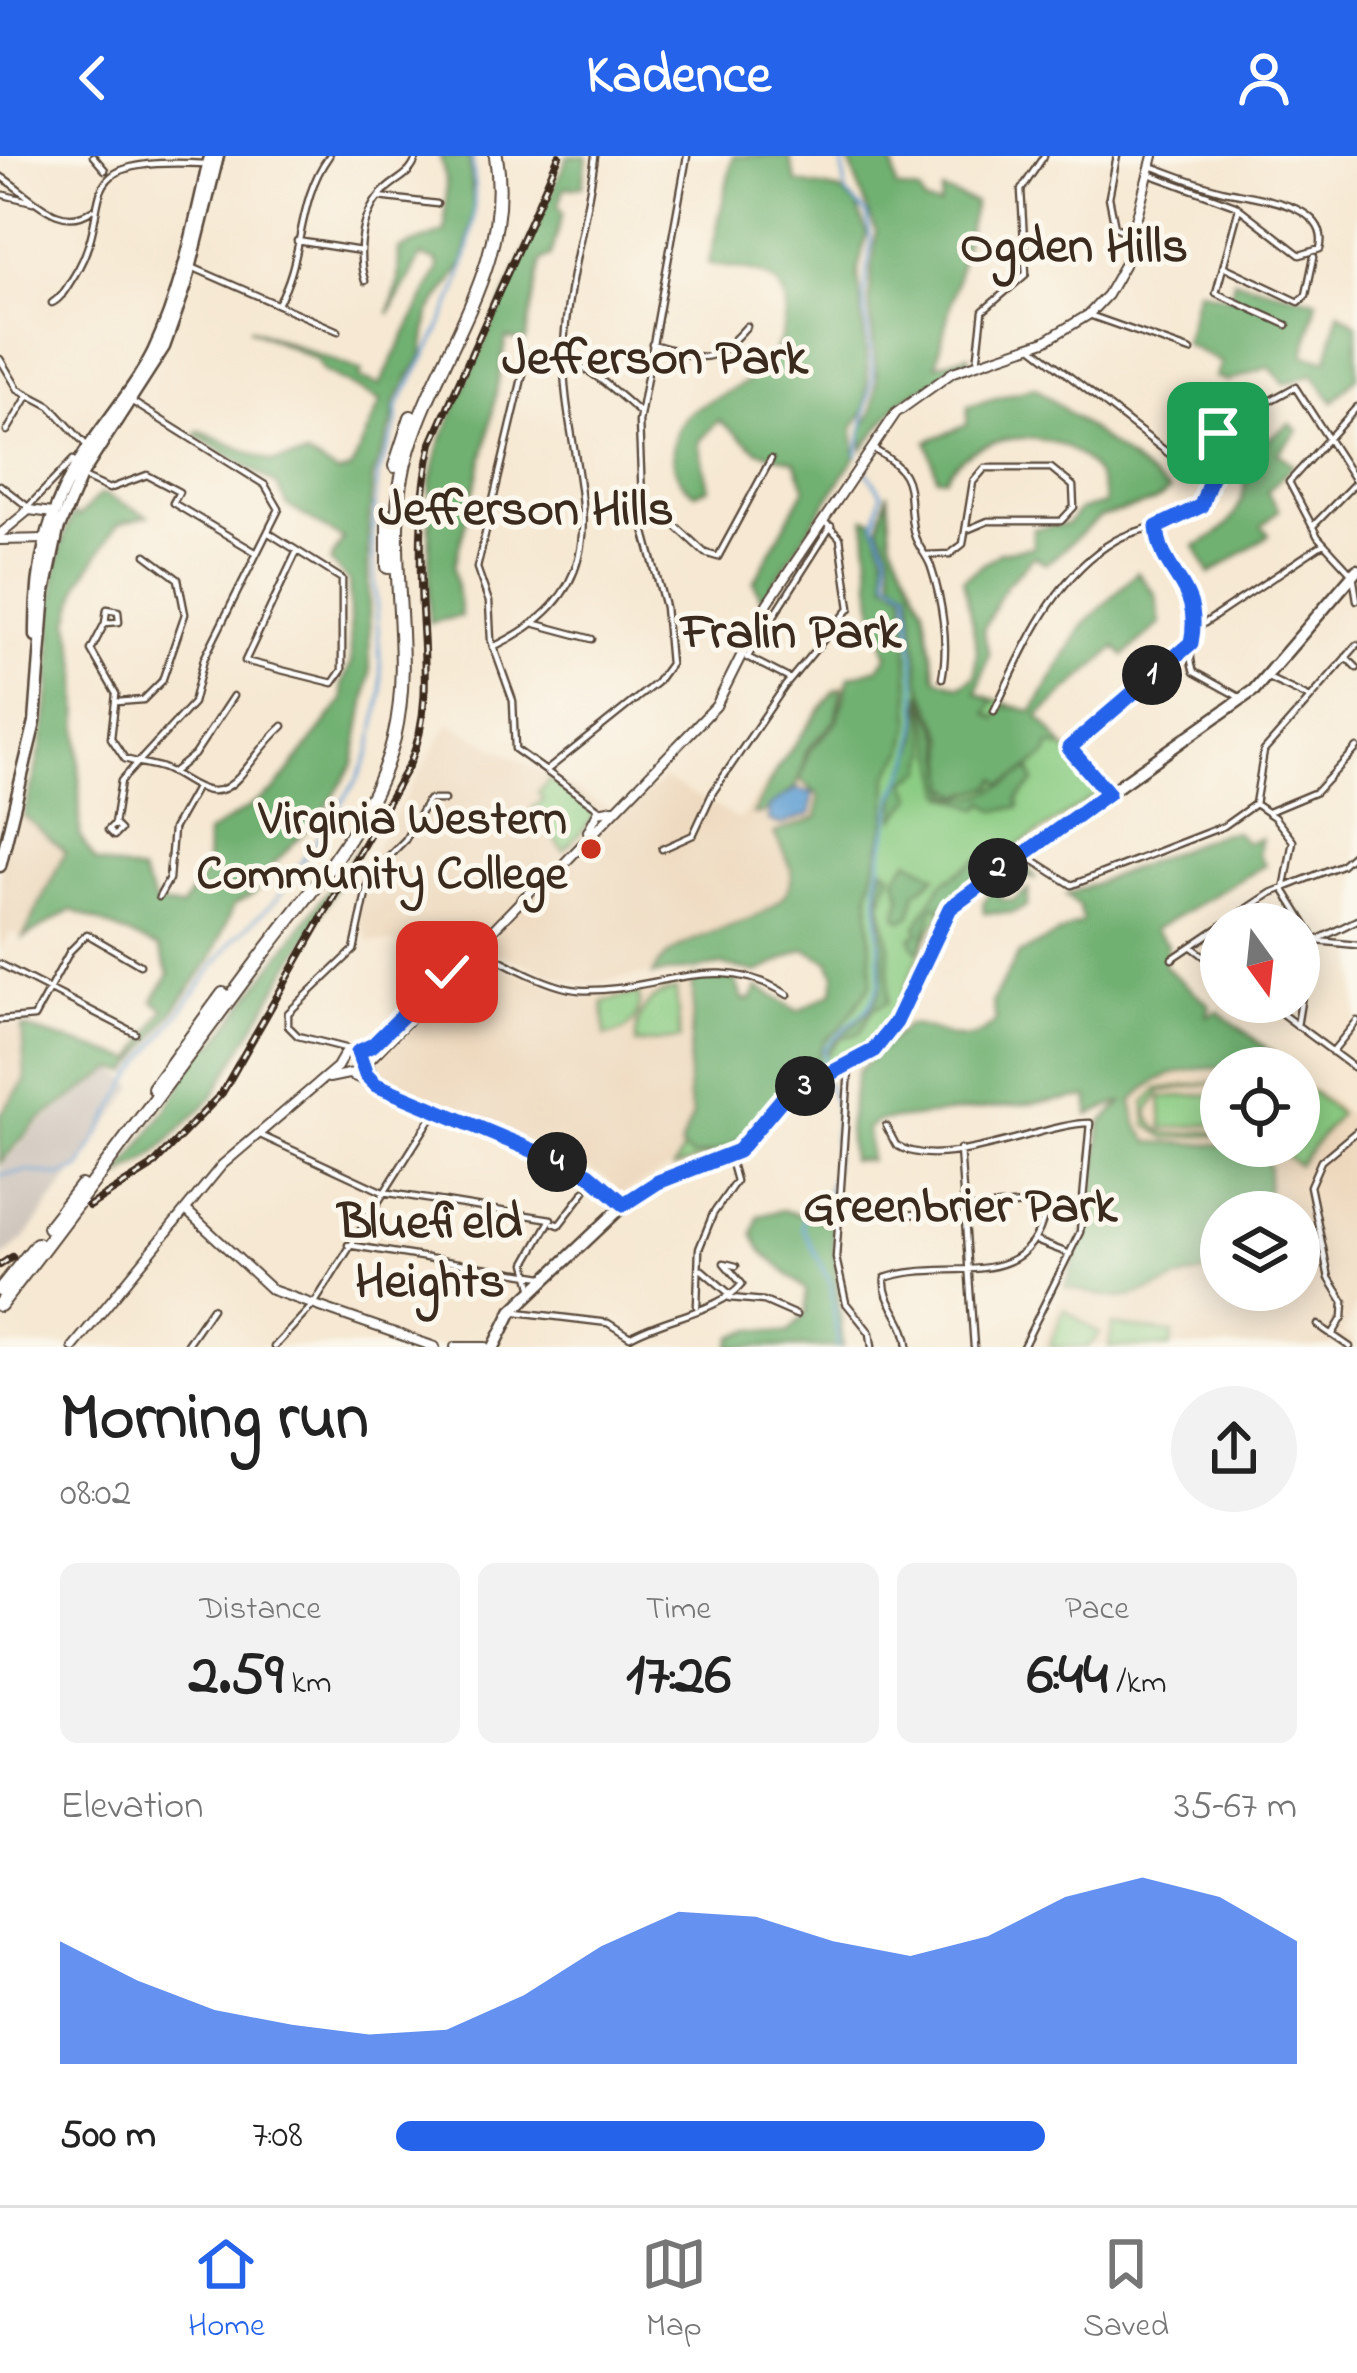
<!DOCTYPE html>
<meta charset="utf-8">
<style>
:root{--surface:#fff;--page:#f2f2f2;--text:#222;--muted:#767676;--line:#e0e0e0;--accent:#2563eb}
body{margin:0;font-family:"Indie Flower",sans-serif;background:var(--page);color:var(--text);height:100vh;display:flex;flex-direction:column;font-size:45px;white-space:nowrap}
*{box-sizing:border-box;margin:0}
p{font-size:39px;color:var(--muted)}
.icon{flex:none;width:66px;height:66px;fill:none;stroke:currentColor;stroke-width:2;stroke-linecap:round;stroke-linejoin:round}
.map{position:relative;height:1191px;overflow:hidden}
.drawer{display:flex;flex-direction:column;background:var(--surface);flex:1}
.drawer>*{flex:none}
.needle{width:78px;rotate:165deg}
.buttons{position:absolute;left:1200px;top:747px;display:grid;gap:24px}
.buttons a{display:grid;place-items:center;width:120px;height:120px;border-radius:50%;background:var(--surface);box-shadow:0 6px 30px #0003;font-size:60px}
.pin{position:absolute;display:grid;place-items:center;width:102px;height:102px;color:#fff;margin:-51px;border-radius:24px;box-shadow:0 6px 18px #0006}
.km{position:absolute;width:60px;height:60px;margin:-30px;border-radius:50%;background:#222;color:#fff;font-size:33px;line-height:60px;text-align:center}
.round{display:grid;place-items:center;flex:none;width:126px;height:126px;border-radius:63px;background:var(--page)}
.overview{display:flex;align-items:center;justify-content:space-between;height:204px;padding:0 60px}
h1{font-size:66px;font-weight:700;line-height:90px}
.figures{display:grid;grid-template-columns:repeat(3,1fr);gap:18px;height:204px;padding:12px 60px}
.figures div{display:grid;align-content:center;border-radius:18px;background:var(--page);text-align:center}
.figures b{font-size:60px;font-weight:700}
.figures small{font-size:33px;font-weight:400}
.figures p{font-size:33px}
.chart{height:336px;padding:24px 60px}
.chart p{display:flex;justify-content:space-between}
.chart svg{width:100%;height:216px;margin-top:12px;fill:var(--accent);opacity:.7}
ul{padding:0 60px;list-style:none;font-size:39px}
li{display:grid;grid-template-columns:192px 144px 1fr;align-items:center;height:90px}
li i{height:30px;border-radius:15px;background:var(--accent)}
header{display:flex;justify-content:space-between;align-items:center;height:156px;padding:0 60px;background:var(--accent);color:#fff;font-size:54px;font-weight:700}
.dock{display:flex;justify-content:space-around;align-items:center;height:168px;border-top:3px solid var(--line);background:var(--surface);font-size:33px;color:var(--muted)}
.dock a{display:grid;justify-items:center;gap:6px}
.dock .current{color:var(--accent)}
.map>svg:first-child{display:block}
.built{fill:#edd7bb;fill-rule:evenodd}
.industrial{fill:#ccc2b9}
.green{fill:#8bcc83;stroke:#637b50;stroke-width:3}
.forest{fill:#70b071;stroke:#566d48;stroke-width:3}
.water{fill:#619fd3;stroke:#4e6478;stroke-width:3}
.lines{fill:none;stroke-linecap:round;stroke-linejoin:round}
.stream{stroke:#619fd3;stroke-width:3}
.street-casing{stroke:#574639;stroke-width:9}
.secondary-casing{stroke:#574639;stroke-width:12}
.primary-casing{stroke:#574639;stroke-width:15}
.highway-casing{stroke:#574639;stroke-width:16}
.street{stroke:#fff;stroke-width:4.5}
.secondary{stroke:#fff;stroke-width:8}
.primary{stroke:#fff;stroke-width:10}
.highway{stroke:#fff;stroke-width:12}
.rail-casing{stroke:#3b2a1e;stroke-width:8}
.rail{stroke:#fbf7ec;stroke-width:3;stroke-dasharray:9;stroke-linecap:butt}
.route-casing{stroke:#fff;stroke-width:24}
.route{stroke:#2563eb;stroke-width:15}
.poi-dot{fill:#c8321e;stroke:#fbf7ec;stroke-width:4.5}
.labels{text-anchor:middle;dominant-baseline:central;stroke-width:10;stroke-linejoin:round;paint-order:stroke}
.poi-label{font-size:48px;font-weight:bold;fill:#3b2a1e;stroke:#fbf7ec;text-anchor:end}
.neighbourhood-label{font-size:51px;font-weight:bold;fill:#3b2a1e;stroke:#fbf7ec}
</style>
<header><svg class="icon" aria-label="back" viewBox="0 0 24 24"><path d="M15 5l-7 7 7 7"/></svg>Kadence<svg class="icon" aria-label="person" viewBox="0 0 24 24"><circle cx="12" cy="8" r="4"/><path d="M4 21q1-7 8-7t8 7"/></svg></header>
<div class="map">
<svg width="1357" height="1191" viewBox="0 0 1357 1191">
<rect width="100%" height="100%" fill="#fbf7ec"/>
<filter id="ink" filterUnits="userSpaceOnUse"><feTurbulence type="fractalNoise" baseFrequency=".00833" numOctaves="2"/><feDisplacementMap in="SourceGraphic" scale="24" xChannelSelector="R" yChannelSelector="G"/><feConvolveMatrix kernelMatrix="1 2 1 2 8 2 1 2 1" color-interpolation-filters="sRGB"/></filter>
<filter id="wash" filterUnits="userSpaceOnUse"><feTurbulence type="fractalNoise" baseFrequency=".004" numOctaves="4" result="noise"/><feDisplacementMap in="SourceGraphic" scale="48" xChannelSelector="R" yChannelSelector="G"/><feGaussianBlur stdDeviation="2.7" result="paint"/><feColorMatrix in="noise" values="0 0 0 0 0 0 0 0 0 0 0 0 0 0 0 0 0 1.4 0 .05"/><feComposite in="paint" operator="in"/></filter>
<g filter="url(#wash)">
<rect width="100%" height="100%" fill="#f6e8d2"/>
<path class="built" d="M874,510L887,512L773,773L674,814L580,829L494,796L368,785L349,737L449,567L621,658L664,623L739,664L832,533Z
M0,656L24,660L65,695L23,782L11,776L0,795Z
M490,806L577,840L692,826L748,848L672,1011L620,1039L605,1021L382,923L372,909L472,810Z
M0,868L22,871L25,925L0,959Z
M1221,915V990H1299V922L1357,964V1148L1343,1178L1357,1191L1337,1186L1328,1191H1042L1080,1076L1099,966L1160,918ZM1221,1056H1299V1134H1221Z"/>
<path class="industrial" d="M115,914L136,930L24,1084L0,1103V1011L41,966Z"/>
<path class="green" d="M924,453L937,524L1032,556L1103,635L1010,695L948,744L927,780L894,861L871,893L784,937L738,990L674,1012L751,849L820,872L850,804L894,456Z
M550,623L592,655L593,663L564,695L532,653L543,644L538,636Z
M676,834L680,883L636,888C634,859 648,839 676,834Z
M639,837C641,862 630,877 605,880L603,846Z
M1221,926L1161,935L1148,956C1157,995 1201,967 1221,979L1166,982L1147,969L1145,947L1158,933Z
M1299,933L1314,937L1339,958L1298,1009L1272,990H1299Z
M1221,938V968L1163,972L1161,941Z
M1064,1153L1100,1178L1088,1191H1049Z
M1112,1169L1173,1177L1171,1191H1109Z"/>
<path class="forest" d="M440,0H469L474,55L464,107L429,158L423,198L394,248L393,267L373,321L368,380L370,519L354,608L322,658L264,718L255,737L234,749L210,805L129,916L114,913L39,964L0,1007V959L25,925L22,871L134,904L164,853L153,845L169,818L159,792L72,754L23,782L65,696L24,660C33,624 44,587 48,551C56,485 44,421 73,358L78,361L101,338C107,338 137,355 148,360L118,368L80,426L70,466L78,510L80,681L96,706L141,717L155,747L181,752L206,715L207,678L274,635L343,544L342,529L351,507L349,426L330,405L343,383L288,350L277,329L196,279L199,275L272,306L307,300L338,317L351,314L381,245L323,215L317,204L249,172L362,215L359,222L380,229L438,114L437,105L421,100L389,158L398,127L399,93L445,76L446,25Z
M568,0H587L583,30L564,32L559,49L563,57L551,100L541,105L525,185L506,182L487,286L454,410L461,460L429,467L430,328L440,287Z
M733,0H789L796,26L841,35L857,50L867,77L858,114L868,220L865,254L853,272L856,300L762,445L754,426L805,332L795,305L758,295L719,264L699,286L709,332L695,337C680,327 674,317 673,299C670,248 722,246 753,221C780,201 806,139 764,119C749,112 726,112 709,108Z
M847,0H892L897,32L920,36L925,47L940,50L943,35L975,47L936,209L969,199L970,205L900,245L863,293L861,275L872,256L877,222L869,144L876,76Z
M1234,124L1317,144L1304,199L1327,204L1339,155L1357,169V221L1333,246L1313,218L1285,228L1269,211L1227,226L1215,221L1221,207L1184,187L1198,133L1230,142Z
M1035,231L1170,335L1154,346L1100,361L1046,408L1034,400L1006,429L983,474L989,498L977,537L994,545L987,557L995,562L1007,550L1033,555L1082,471L1137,416L1156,439L1160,468L1124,500L1116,491L1039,560L1065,592L1049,589L1047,599L1004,630L997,623L993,630L962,639L948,630L946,583L920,527L910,433L893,423L890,394L879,370L888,336L891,383L924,451L936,522L960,530L975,520L977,492L963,423L1000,396L1033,391V373L1068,368L1079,354L1105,348C1098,268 979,263 945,322L937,321L927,285L967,269L968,250Z
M1290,267L1298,275L1278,297L1293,309L1267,336L1279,354L1262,370L1269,379L1210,418L1195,390C1238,373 1247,341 1248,297Z
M865,362L872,363L884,394L887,426L905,435L911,565L905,594L888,620L887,661L869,736L872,827L840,873L824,885L811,920C752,946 756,997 691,1000L680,991L693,959C680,934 698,858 692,822L735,823L743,844H751L758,831L798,855L833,836L835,818L829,805L805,793L757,817L724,809L652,819C679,763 794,777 792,714L774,677L817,662L819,640L800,623L809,595L837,566L849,521L877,512L888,500L874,457Z
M842,532L835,565L807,594L797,630L762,658H753L778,611L834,535Z
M921,535L929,595L925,614L906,625L914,641L895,663L896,639L918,585Z
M923,539L942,582L950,637C979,653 1009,622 1031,613L1034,627L1018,643L1019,651L996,655L985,646L980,653L945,639Z
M1236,676L1246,686L1261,682L1258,698L1265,709L1154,774L1168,789L1164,810L1210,849L1207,860L1218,855L1277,900L1276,911C1227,916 1169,900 1132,946L1137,968L1149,986L1258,990L1269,1011L1265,1056H1221V1117C1190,1111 1154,1140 1121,1142C1104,1143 1082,1134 1065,1131L1092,1055L1101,967L1124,945L1089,959V941L878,965L867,972L870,1004H851L848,973L857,916L907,869C934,867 964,901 996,865L992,846L1019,798L1083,765L1079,750L1066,739L1218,678Z
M1003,687L1010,692L1003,701L941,752L933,751L921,794L915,792L911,782L919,776L916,770L942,727Z
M361,689L212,942L153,1000L117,1023L182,930L180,924L208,888L214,889Z
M909,704L936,720L916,736L911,759L902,764L896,760L901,742L896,721Z
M1025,707L1035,722H1018L999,736L1000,743L1013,745L1029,733L1027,750L1012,757H984L983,747L994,728L1010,721L1015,708Z
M883,711L891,717L881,747L890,791L888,846L872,854L860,877L840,882L826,899L825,892C841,877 863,865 875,846C894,813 872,752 883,711Z
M782,1054L832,1068L843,1191H729L733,1181L752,1173L788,1177L806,1157V1134L762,1095L753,1078L758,1060Z"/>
<path class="water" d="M796,633L813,637L811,658L781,669L768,664L769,650Z"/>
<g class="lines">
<path class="stream" d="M842,0L846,37L867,59L871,85L864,142L873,220L857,299
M824,918V892L868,852L880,827L877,725L894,639L912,603L918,563L908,434L888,422L887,394L875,368L882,337L863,311
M827,926L836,951L833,1014
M0,1019L27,1015L61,1020L80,1012L131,922L234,783L276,744L358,622L370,597L382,536L372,385L378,319L397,268V251C444,169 486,97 472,0
M833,1019L824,1045L806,1047L802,1070L831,1128L838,1191"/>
</g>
</g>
<g filter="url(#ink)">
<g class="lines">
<g class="street-casing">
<path id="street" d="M93,0L105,14
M1117,0L1109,41L1115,71L1129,77
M1149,18L1235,49L1300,99L1320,93C1332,48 1254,41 1225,35C1200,29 1175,19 1151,10
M0,20C29,37 59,78 92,54
M0,38L33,46
M379,41L437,48
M1239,52L1216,137L1287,169
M297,85L361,95
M1225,111L1299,146L1306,139L1314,101
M194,112L338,175
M365,125C356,97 362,55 385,34C399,21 411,20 417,0
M62,139L52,147C61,143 67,131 74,120C121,44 58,0 206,8
M278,148C305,101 296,46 329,0
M1089,159L1191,195
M652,188C703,201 707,215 747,170
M1032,191L1209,329
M0,203L18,233L50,250L87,290
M977,208L983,155L1026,118L1021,34L1044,0
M1357,251L1289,326L1318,381L1353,419L1357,444
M7,275L28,240
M873,293C922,320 904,336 914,378C917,390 927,399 931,411C942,444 949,488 942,522
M83,321L109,333L147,319L179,336L173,347L257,397
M0,329L28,351
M642,339L705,397L718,401L771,303
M25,354L73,304
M1313,370L1355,327
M1158,372C1159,405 1181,412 1191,440C1201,465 1184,490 1194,516L1241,542
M269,377L342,423V514L333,527L245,505L296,397
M926,399L950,398L963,388L973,326L985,312H1051L1073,330L1074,351L1061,365H988L969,373
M105,467L107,453L118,455L119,466L105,467L91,494L116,538L111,582L125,603C137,607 150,608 162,612C189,622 211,653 239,621C255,603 265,586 283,570
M536,468L592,483
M1193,475L1323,388
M493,491C642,420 559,312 564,191C567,126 587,64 595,0
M747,501L790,523
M1346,501L1357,512
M747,502L831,370
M1270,523L1308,541
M117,546L143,544L162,525L185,458L178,423L146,399
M994,555C1024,494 1053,420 1116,384C1143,369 1177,371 1201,349C1213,323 1213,269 1231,254L1264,248L1295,231L1356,326
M546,615L656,527L670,508L665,451L643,369L639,266L687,0
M172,617L194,599L233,540
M1108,637L1069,592L1191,487
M1255,648L1274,661L1293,685L1284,734L1312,779L1297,870
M1255,648L1264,595L1357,489
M602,655L515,593L513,545L491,484L489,446L477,412L528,197C573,194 608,229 640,257
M1268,656L1316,636L1357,592
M114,668L108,674L114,680L120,674L114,668L121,625L193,547L204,503L279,353L265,329L131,245
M662,693L693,679L713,636L785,530L850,452L840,382L824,365
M1025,699L1072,729L1224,670L1255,648
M159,741L169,723L173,673L195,634
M1224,768L1271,737L1341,709L1357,695
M1317,785L1357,789
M1192,791L1221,813
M1299,793L1357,764
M484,795C508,809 552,832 579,834C654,838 717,792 788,839
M1172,803L1221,770
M0,808L135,877
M1266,846L1357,914
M0,864L34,861L70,795L87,778L140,809
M353,894L298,880L288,870V857L354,794L370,719L405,684L428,644H444
M1332,896L1357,865
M849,913L836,1102L846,1147L870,1177L872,1191
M886,970L896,989C941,1018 1043,967 1090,967L1080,1076L1023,1191
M258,978L383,1036L551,1063L526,1107L533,1134
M960,993L974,1191
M905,1059L1034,1047L1045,1056C1027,1139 945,1101 885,1122C882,1146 907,1164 908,1191
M554,1067L559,1069L585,1035
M1036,1085L1070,1098
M348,1089L543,1121
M702,1114L730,1138
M730,1142L764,1145L796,1159
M697,1150L699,1093L713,1058L736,1025L729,1000
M517,1156L608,1167L630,1181
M1318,1169L1350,1191
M1332,1179L1343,1161L1344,1146L1329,1122L1310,1030L1321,1005L1357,975
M630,1181C664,1161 721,1155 742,1128L724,1107L736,1110
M185,1191L212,1152
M274,1191L314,1148L435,956"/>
</g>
<g class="secondary-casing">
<path id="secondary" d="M0,378L29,354L53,357
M0,384L46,383
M588,675L598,656L614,653
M553,719L716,550L767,448L896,257L953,216L1045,185L1088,159L1107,139L1124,109L1153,0
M456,813L479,801L491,782
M367,905L373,922L395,937
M349,918L588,1019L624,1049
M329,922L358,916L438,833
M186,1054L272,1134L435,1191
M73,1191L222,1009L337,911L345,897L373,889L460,802L468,788L487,780L547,718
M455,1191H486"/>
</g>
<g class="primary-casing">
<path id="primary" d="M36,480C35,412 47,352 86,295C108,262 135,232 153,196C182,135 195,65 210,0
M0,710L35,566L45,436L58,374L81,320L164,191L186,129L218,0
M494,1191L512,1155L629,1044L669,1021L735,997L782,943L873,895L896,866L930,784L959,743L1254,534L1357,414"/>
</g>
<g class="highway-casing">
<path id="highway" d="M395,310L411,261
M388,360V411
M154,932L223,838
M49,1071L81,1030
M0,1134L37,1088
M0,1149C87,1036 172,921 257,806C308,737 373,668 394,582C417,486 379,388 409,292C440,193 514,109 496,0"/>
</g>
<use href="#street" class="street"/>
<use href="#secondary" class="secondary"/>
<use href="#primary" class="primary"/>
<use href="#highway" class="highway"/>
<g class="rail-casing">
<path id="rail" d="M89,1050L151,1011L222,937L410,607C434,551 422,488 421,429C420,380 421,334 432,287L559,0
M0,1109L12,1101"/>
</g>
<use href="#rail" class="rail"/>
</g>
</g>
<g class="lines" filter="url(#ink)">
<g class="route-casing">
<path id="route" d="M447,816L373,889L358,896L366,919L376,929L589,1018L624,1048L658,1026L738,995L782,943L873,895L896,866L950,752L1108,637L1069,592L1191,487C1203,427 1161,422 1157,371L1201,350L1216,308L1218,277"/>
</g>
<use href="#route" class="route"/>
</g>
<circle class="poi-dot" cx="591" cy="693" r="12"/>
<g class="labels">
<g class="poi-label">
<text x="567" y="665">Virginia Western<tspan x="567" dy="55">Community College</tspan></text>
</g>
<g class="neighbourhood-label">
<text x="1074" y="92">Ogden Hills</text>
<text x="655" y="204">Jefferson Park</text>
<text x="526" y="355">Jefferson Hills</text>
<text x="791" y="478">Fralin Park</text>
<text x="960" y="1052">Greenbrier Park</text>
<text x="430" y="1068">Bluefield<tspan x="430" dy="59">Heights</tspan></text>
</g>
</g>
</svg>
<div class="buttons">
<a><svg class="needle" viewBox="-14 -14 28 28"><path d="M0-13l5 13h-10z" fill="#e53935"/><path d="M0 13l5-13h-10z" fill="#767676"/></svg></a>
<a><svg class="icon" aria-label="locate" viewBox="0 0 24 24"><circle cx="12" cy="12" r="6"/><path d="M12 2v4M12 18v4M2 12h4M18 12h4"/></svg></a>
<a><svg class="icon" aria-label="layers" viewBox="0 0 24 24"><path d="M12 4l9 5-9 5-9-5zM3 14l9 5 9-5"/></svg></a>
</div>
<div class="pin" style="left:1218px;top:277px;background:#1e9e55"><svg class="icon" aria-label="arrive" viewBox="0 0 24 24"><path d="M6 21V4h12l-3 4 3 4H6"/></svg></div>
<div class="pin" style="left:447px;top:816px;background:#d93025"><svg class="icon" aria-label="check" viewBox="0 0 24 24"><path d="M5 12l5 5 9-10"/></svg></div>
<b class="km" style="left:1152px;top:519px">1</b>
<b class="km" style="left:998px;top:712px">2</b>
<b class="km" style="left:805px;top:930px">3</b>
<b class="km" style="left:557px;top:1006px">4</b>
</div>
<section class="drawer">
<div class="overview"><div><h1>Morning run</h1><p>08:02</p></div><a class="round"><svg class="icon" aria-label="share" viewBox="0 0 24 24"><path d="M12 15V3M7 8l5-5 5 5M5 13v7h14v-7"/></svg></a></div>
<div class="figures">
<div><p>Distance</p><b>2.59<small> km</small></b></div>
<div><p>Time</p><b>17:26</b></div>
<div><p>Pace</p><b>6:44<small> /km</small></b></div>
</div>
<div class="chart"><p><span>Elevation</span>35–67 m</p>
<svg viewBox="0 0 160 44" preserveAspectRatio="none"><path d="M0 44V19L10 27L20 33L30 36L40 38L50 37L60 30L70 20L80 13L90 14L100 19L110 22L120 18L130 10L140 6L150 10L160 19V44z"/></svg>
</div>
<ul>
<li><b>500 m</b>7:08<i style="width:72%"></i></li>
</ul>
</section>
<nav class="dock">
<a class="current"><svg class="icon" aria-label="home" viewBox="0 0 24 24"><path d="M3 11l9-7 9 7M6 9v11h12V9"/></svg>Home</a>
<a><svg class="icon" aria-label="map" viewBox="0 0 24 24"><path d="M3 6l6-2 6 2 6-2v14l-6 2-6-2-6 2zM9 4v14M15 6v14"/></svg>Map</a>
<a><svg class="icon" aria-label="saved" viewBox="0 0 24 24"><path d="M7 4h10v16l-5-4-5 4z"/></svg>Saved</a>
</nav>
